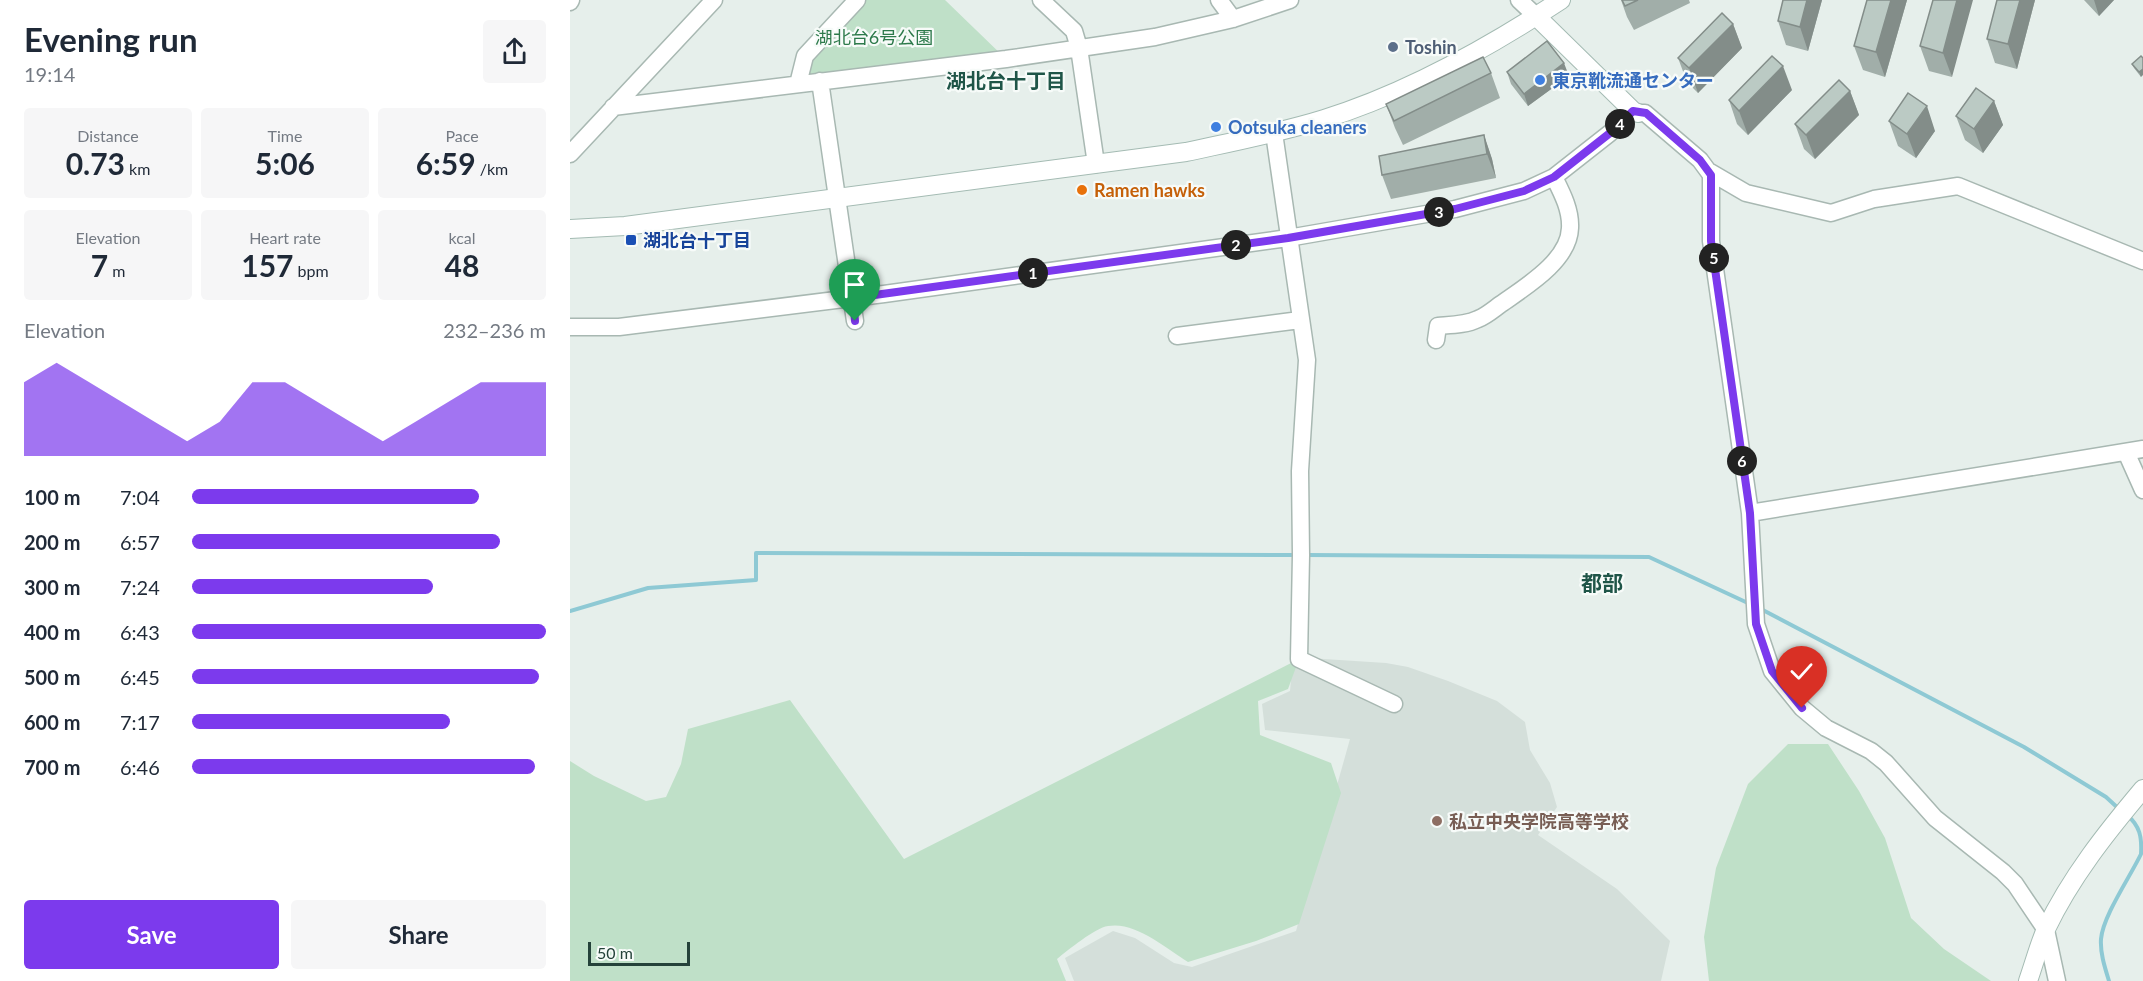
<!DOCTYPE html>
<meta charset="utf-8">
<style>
:root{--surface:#fff;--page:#f6f6f7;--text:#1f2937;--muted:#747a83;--accent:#7c3aed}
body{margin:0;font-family:Lato,"Noto Sans JP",sans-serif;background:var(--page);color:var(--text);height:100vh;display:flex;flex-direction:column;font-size:22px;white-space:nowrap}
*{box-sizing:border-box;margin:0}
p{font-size:20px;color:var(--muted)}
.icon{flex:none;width:33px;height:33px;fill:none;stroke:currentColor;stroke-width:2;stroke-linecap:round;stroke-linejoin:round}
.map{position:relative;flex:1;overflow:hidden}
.drawer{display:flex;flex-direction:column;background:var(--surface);width:570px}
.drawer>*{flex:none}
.scale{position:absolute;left:18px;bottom:15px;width:102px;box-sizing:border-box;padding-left:6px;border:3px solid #24423a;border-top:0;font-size:16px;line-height:21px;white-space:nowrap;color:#24423a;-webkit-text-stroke:4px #f7fbf9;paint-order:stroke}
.pin{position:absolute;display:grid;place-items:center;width:51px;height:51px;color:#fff;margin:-62px -26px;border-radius:50% 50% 50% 0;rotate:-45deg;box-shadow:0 0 6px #0007}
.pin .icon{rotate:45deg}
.km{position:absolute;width:30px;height:30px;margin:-15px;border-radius:50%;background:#222;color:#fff;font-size:16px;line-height:30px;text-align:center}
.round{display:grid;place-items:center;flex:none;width:63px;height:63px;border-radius:6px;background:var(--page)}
.headline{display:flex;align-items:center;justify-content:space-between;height:102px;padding:0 24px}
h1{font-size:33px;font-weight:700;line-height:45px}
.stats{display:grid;grid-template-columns:repeat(3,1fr);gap:9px;height:102px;padding:6px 24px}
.stats div{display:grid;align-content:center;border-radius:6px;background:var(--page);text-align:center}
.stats b{font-size:30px;font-weight:700}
.stats small{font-size:16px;font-weight:400}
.stats p{font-size:16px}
.chart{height:168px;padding:12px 24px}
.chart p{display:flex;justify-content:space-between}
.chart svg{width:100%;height:108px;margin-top:6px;fill:var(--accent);opacity:.7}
.primary-button{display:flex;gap:12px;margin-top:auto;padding:12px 24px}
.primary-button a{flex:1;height:69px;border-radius:6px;background:var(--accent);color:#fff;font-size:24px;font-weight:700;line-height:69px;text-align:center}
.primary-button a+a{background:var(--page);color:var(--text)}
ul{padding:0 24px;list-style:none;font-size:20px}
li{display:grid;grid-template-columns:96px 72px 1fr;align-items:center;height:45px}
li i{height:15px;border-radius:8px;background:var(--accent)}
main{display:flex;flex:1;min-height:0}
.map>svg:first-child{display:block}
.built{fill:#d4dfda}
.green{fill:#bfe0c8}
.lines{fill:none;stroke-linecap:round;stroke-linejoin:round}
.stream{stroke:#8ec9d4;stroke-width:4}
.street-casing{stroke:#a8b8b2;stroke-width:19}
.secondary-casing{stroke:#a4bbb3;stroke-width:20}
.street{stroke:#fff;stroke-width:16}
.secondary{stroke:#fff;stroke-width:18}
.wall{fill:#a1aea9}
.shaded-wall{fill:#838d89}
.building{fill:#bbcac4;stroke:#838d89;stroke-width:1.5}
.route-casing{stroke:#fff;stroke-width:12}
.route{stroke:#7c3aed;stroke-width:8}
.service-dot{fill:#5c6f8a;stroke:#f7fbf9;stroke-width:2}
.shop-dot{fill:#3f7fe0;stroke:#f7fbf9;stroke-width:2}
.food-dot{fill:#e8710a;stroke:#f7fbf9;stroke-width:2}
.transit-dot{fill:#1a4fb4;stroke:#f7fbf9;stroke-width:2}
.education-dot{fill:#8d6e63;stroke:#f7fbf9;stroke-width:2}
.labels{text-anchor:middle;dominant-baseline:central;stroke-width:4.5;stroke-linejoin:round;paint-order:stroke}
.park-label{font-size:18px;fill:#2d7a4b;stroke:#f7fbf9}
.service-label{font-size:18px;font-weight:bold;fill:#4e5e75;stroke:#f7fbf9;text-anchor:start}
.shop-label{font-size:18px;font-weight:bold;fill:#366cbe;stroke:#f7fbf9;text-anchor:start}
.food-label{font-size:18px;font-weight:bold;fill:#c56008;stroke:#f7fbf9;text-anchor:start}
.transit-label{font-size:18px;font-weight:bold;fill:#164399;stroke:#f7fbf9;text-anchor:start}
.education-label{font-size:18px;font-weight:bold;fill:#785e54;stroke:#f7fbf9;text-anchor:start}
.neighbourhood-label{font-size:20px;font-weight:bold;fill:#1f5548;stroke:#f7fbf9}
.quarter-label{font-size:21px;font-weight:bold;fill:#1f5548;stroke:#f7fbf9}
</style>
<main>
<section class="drawer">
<div class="headline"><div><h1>Evening run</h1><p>19:14</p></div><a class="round"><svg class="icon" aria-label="share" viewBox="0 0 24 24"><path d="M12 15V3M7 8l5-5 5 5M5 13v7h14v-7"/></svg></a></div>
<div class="stats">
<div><p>Distance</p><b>0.73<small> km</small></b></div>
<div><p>Time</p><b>5:06</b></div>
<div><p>Pace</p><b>6:59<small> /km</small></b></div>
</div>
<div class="stats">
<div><p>Elevation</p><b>7<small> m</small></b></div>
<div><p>Heart rate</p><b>157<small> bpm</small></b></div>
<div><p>kcal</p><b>48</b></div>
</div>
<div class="chart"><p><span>Elevation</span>232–236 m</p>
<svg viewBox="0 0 160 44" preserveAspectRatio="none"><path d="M0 44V14L10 6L20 14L30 22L40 30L50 38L60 30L70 14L80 14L90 22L100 30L110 38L120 30L130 22L140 14L150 14L160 14V44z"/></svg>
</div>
<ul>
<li><b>100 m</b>7:04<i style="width:81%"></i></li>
<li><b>200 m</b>6:57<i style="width:87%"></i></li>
<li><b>300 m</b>7:24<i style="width:68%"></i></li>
<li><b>400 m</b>6:43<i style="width:100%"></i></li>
<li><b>500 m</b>6:45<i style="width:98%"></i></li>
<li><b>600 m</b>7:17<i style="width:73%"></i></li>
<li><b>700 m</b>6:46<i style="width:97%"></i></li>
</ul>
<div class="primary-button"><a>Save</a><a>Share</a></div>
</section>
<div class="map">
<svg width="1573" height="981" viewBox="0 0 1573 981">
<rect width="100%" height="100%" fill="#e6efeb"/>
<path class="built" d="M723,657L816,663L838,667L878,681L927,701L955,722L960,750L980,783L987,807L968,835L1047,889L1100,941L1091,981H504L495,958L543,931L565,938L604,963L622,967L726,931L780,739L695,730L692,704L720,691Z"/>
<path class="green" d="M287,0H375L436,59L228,84L235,56Z
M729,659L718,689L688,701L690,735L761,763L771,793L729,924L686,941L618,962C596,948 565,921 538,926C525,928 498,950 487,959L496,981H0V761L24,776L76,801L96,797L111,764L118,729L220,700L334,859Z
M1218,744H1258L1289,791L1315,838L1341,918L1374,949L1421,981H1139L1134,937L1146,868L1178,784Z"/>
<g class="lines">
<path class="stream" d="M736,555L1079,557L1180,604
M1189,608L1454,747L1536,797L1549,809
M0,611L78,588L186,580V553L725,555
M1539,981C1535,968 1530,953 1531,939C1533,916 1560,877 1571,854C1572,837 1570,826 1557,815"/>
<g class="street-casing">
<path id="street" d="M471,0L504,31L509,48L526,164
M649,0L663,19
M949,0L966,16
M0,2L1,0
M250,81L285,321
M228,84L235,56L287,0
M43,107L436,59L585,37L663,19L720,0
M1068,113H1075L1130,160L1141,175V241L1180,513L1186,624L1202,671L1232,708L1256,728L1301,751L1316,763L1365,818L1433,872L1445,884L1476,930L1487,981
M704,133L737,360L730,471L731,555L729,659L824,704
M0,154L144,0
M1140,172L1176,193L1261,213L1304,199L1388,186L1573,261
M0,327H49L314,294L718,238L885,209L954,191L984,177L1040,133L1063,111
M607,336L730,320
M866,340L868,326C881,325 896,325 908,319C916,316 924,309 931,304C955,287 999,261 1000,228C1001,210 992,193 984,177
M1556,452L1573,490
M1180,513L1573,449"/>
</g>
<g class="secondary-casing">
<path id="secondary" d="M966,16L1063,111L1068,113
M0,229L55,226L616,152C662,142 709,133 754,119C838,93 918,48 991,0
M1458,981C1464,964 1469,945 1476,929C1501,877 1536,833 1573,789"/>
</g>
<use href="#street" class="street"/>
<use href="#secondary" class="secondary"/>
</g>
<path class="wall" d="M1051,0H1119L1120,3L1064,30L1057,17Z
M1213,0H1252L1238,51L1216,45L1208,21Z
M1297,0H1337L1315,77L1293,70L1284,46Z
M1363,0L1382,77L1359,71L1350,46Z
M1427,0H1465L1447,69L1425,63L1417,39Z
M1514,0H1544L1529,16Z
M1163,24L1172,48L1128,93L1117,82L1108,58Z
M1573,58L1571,77L1564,68L1562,64Z
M937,72L999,76L958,106L941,84Z
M921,73L930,98L833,145L825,128L816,104Z
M1222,90L1178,135L1167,124L1159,100Z
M1280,91L1289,115L1245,159L1234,149L1225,124Z
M1424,101L1433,125L1413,153L1395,140L1386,116Z
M1319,121L1365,131L1346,158L1328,146Z
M914,135L922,159L926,178L821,199L812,175Z"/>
<path class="shaded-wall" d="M1237,0H1252L1238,51L1230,27Z
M1321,0H1337L1315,77L1306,52Z
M1387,0H1403L1382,77L1373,53Z
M1450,0H1465L1447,69L1438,44Z
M1524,0H1544L1529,16Z
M1163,24L1172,48L1128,93L1119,68Z
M994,63L999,76L958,106L954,94Z
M1213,66L1222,90L1178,135L1169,111Z
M1573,69V75L1571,77L1569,72Z
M1280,91L1289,115L1245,159L1236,135Z
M1424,101L1433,125L1413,153L1404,129Z
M1357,106L1365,131L1346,158L1337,134Z
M914,135L922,159L926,178L917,154Z"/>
<path class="building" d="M1052,0H1068L1055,6Z
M1213,0H1237L1230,27L1208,21Z
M1297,0H1321L1306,52L1284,46Z
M1363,0H1387L1373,53L1350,46Z
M1427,0H1450L1438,44L1417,39Z
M1152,13L1163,24L1119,68L1108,58Z
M977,41L994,63L954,94L937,72Z
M1202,56L1213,66L1169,111L1159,100Z
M1571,56L1573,58V69L1569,72L1562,64Z
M913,57L921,73L824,121L816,104Z
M1269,80L1280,91L1236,135L1225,124Z
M1406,88L1424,101L1404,129L1386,116Z
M1338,93L1357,106L1337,134L1319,121Z
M914,135L917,154L812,175L809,156Z"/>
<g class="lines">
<g class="route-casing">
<path id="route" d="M285,321L283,298L718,238L885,209L954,191L984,177L1040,133L1063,111L1076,113L1130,160L1141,175V241L1180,513L1186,624L1202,671L1232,708"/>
</g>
<use href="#route" class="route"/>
</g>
<circle class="service-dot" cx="823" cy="47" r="6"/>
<g class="shop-dot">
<circle cx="970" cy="80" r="6"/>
<circle cx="646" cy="127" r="6"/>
</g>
<circle class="food-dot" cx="512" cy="190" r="6"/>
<rect class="transit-dot" x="55" y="234" width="12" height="12" rx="3"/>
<circle class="education-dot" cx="867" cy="821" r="6"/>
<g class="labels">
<g class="park-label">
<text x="304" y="37">湖北台6号公園</text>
</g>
<g class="service-label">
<text x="835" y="47">Toshin</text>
</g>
<g class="shop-label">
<text x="982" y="80">東京靴流通センター</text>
<text x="658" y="127">Ootsuka cleaners</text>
</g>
<g class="food-label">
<text x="524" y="190">Ramen hawks</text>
</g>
<g class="transit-label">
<text x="73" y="240">湖北台十丁目</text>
</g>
<g class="education-label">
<text x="879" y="821">私立中央学院高等学校</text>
</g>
<g class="neighbourhood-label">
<text x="436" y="80">湖北台十丁目</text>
</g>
<g class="quarter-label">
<text x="1032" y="582">都部</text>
</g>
</g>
</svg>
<div class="scale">50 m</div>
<div class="pin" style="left:285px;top:321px;background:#1e9e55"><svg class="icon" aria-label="arrive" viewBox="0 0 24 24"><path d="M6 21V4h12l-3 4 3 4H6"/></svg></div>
<div class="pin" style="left:1232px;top:708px;background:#d93025"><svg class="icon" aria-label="check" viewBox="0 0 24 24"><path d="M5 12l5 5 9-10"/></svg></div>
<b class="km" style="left:463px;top:273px">1</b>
<b class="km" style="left:666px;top:245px">2</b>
<b class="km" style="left:869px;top:212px">3</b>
<b class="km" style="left:1050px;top:124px">4</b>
<b class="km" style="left:1144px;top:258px">5</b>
<b class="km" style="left:1172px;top:461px">6</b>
</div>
</main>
